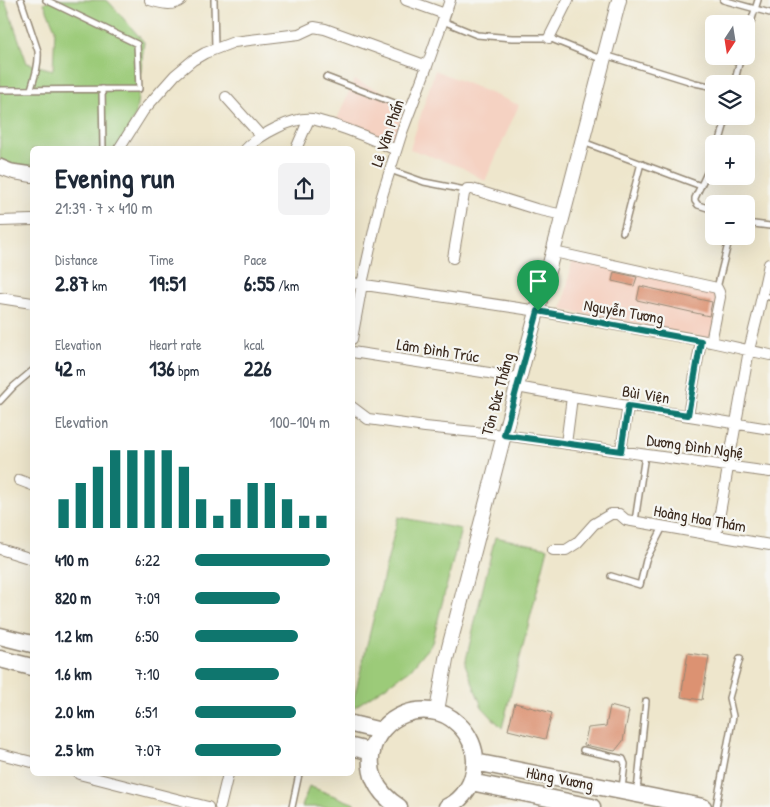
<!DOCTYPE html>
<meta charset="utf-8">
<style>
:root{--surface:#fff;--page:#f2f2f3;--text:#1f2937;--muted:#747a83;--accent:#0f766e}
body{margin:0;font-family:"Patrick Hand",sans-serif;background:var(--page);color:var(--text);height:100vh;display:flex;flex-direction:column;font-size:19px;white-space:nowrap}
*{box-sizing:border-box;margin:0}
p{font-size:16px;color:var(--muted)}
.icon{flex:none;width:28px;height:28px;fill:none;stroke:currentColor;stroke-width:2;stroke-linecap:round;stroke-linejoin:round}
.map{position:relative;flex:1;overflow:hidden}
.panel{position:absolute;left:30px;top:146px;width:325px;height:630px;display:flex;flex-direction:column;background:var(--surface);border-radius:8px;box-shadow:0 5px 20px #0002}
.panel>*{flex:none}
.needle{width:32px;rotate:192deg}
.buttons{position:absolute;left:705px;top:15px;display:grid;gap:10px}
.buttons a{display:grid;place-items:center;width:50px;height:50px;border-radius:8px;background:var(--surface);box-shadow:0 5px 20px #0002;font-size:25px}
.pin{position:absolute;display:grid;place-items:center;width:42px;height:42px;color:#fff;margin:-51px -21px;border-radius:50% 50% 50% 0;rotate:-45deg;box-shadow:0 0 5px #0007}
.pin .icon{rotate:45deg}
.round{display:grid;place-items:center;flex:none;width:52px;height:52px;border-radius:8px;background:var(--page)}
.overview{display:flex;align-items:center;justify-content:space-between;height:85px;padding:0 25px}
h1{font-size:28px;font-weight:800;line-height:38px}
.metrics{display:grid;grid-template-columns:repeat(3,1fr);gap:8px;height:85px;padding:5px 25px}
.metrics div{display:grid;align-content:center}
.metrics b{font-size:21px;font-weight:800}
.metrics small{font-size:14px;font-weight:400}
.metrics p{font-size:14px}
.chart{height:140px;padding:10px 25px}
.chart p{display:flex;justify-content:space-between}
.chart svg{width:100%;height:90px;margin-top:5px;stroke:var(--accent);stroke-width:6}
ul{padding:0 25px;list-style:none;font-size:16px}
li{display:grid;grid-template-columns:80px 60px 1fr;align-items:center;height:38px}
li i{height:12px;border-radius:6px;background:var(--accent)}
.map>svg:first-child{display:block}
.built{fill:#f5d2c2}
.green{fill:#9ccb79;stroke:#6c7a4c}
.building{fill:#dc9272}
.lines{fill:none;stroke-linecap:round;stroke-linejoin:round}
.lane-casing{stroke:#948875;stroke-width:8}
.street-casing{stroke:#948875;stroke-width:12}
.secondary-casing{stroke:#948875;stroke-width:16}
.primary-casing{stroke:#948875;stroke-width:19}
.lane{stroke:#fff;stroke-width:5}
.street{stroke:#fff;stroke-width:10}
.secondary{stroke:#fff;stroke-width:14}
.primary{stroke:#fff;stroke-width:16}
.route-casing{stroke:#fff;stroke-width:10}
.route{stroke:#0f766e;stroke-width:6}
.labels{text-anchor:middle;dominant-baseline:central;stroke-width:4.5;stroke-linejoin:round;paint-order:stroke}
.street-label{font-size:16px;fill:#3b2a1e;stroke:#f6f6f2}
</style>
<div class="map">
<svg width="770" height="807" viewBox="0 0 770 807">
<rect width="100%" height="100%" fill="#f6f6f2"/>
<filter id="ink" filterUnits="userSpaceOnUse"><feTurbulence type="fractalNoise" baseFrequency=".02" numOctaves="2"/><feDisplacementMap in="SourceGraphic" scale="10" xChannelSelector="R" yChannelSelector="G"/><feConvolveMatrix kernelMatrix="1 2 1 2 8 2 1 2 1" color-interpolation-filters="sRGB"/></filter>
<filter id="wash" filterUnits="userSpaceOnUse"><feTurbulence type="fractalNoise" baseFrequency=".0096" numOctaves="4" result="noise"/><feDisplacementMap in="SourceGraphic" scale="20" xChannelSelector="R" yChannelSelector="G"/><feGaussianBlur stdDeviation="1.12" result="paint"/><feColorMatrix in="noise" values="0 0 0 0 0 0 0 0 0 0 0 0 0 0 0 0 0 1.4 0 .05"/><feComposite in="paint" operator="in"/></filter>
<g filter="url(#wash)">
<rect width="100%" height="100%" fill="#eee6cc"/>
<path class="built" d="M435,70L519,105L485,181L463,168L410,149Z
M354,80L406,101L392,148L335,124Z
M573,257L721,292L712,339L562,310Z"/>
<path class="green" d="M0,0H5L27,63L53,70L55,29L44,3L49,0H105L109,2L144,42L136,114L118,149H32V172L0,165Z
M398,517L461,529L432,643L410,670L353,708V702Z
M495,537L548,548L502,728L482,707L465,664Z
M309,786L355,804V807H302Z"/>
<g id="blocks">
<path class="building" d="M614,272L637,277L634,286L612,281Z
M640,286L712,302L709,316L637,300Z
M688,653L709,656L702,700L681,697Z
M515,703L552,713L545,739L508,730Z
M610,706L629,711L623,741L615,751L584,745L588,728L606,726Z"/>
</g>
</g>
<g filter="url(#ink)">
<use href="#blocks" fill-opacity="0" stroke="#948875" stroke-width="1"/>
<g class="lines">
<g class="lane-casing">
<path id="lane" d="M21,0L38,51C39,64 35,76 31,89
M214,0L215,49
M723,0L770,13
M443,21L477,35L512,38H549L603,60
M746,38L758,0
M710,54L714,55
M605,55L695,83L714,87
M718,56L740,62
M326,77L410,109
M734,84L741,56
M102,89L103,149
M0,90L139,89L137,44L46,0
M583,142L701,186
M719,144L727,116
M714,158L695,198V201L698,205L714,210
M0,162L12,167L32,170
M390,170L424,182L465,190
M746,223L770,226
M623,232L641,163
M717,288L730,236
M762,296L770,297
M0,401L14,386L32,371
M635,521L645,455
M611,576L640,585L646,560L663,527
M583,750L623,759L625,764L622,788
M637,791L646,701
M292,807L299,774
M716,807L733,716L729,698L740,658"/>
</g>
<g class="street-casing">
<path id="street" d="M150,0C160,3 172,7 181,0
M406,0L445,14
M549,38L568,0
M226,97L261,136
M119,149L143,111L175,75L193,60L205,53L234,42L299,34L314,27L325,29L427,66
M246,149C259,135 292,117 312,119C318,120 325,123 331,124C353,131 375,140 396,150
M296,149L309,119
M0,169L14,174L32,177
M0,221L32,220
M554,252L717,288L719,292L720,297L711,342
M453,258L464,194L467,189H472L536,209L563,215
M352,283L538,311L711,342L770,355
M0,298L32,303
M352,339L362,284L381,199L402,132L427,66L450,0
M352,352L489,373L519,379
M517,387L572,397L770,429
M352,407L368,419L376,420L425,427L504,435L770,472
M688,415L701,341
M566,444L572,397
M621,451L628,406
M19,480L32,485
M716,535L749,350L758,314L769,264
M0,549L32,559
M553,550H566L577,543L594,524L611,514H619L626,520L770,545
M0,754L32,762
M79,774L208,807
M220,807L228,774"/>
</g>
<g class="secondary-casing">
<path id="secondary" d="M437,711L446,659L504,435L563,215L619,0"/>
</g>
<g class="primary-casing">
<path id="primary" d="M0,636L32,644
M0,659L32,667
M352,724L381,731
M352,747L372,752
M475,762L703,807
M471,782L592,807
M399,807C388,800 379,791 374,779C360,741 393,706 431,711C441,712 451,717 458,724C469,734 476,749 475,764C474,782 464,800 447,807"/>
</g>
<use href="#lane" class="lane"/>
<use href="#street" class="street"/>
<use href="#secondary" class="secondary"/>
<use href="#primary" class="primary"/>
</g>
</g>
<g class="lines" filter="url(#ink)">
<g class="route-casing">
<path id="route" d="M538,311L701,341L688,415L628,406L621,451L504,435Z"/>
</g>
<use href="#route" class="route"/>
</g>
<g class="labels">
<g class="street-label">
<text transform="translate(387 133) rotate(-71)">Lê Văn Phấn</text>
<text transform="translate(624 311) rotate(10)">Nguyễn Tương</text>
<text transform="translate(438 350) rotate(9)">Lâm Đình Trúc</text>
<text transform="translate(497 394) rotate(-75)">Tôn Đức Thắng</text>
<text transform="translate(646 394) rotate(9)">Bùi Viện</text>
<text transform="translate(695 446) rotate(8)">Dương Đình Nghệ</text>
<text transform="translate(700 518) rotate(10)">Hoàng Hoa Thám</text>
<text transform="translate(560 778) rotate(11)">Hùng Vương</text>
</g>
</g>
</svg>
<div class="buttons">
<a><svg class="needle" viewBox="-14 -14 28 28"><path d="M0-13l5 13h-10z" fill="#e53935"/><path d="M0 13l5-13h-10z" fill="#747a83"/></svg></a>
<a><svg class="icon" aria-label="layers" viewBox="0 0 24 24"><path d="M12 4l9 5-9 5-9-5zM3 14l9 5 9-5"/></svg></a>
<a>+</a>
<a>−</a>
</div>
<div class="pin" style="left:538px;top:311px;background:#1e9e55"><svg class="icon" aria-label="arrive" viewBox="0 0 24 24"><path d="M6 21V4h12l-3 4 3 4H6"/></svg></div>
<section class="panel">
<div class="overview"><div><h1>Evening run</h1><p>21:39 · 7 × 410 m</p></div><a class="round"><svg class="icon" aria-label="share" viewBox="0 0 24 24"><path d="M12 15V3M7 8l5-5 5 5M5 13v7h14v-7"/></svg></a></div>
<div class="metrics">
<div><p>Distance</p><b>2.87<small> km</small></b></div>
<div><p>Time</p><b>19:51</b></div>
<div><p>Pace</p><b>6:55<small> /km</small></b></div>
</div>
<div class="metrics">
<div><p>Elevation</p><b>42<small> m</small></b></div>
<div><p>Heart rate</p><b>136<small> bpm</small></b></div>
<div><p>kcal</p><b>226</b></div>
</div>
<div class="chart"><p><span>Elevation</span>100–104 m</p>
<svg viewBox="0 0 160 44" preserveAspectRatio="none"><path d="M5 44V30M15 44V22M25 44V14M35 44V6M45 44V6M55 44V6M65 44V6M75 44V14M85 44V30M95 44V38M105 44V30M115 44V22M125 44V22M135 44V30M145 44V38M155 44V38"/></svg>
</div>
<ul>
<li><b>410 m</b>6:22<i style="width:100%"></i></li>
<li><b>820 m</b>7:09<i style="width:63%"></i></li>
<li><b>1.2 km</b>6:50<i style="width:76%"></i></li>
<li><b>1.6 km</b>7:10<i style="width:62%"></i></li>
<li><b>2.0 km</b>6:51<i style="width:75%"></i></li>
<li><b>2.5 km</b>7:07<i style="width:64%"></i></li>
</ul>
</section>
</div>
